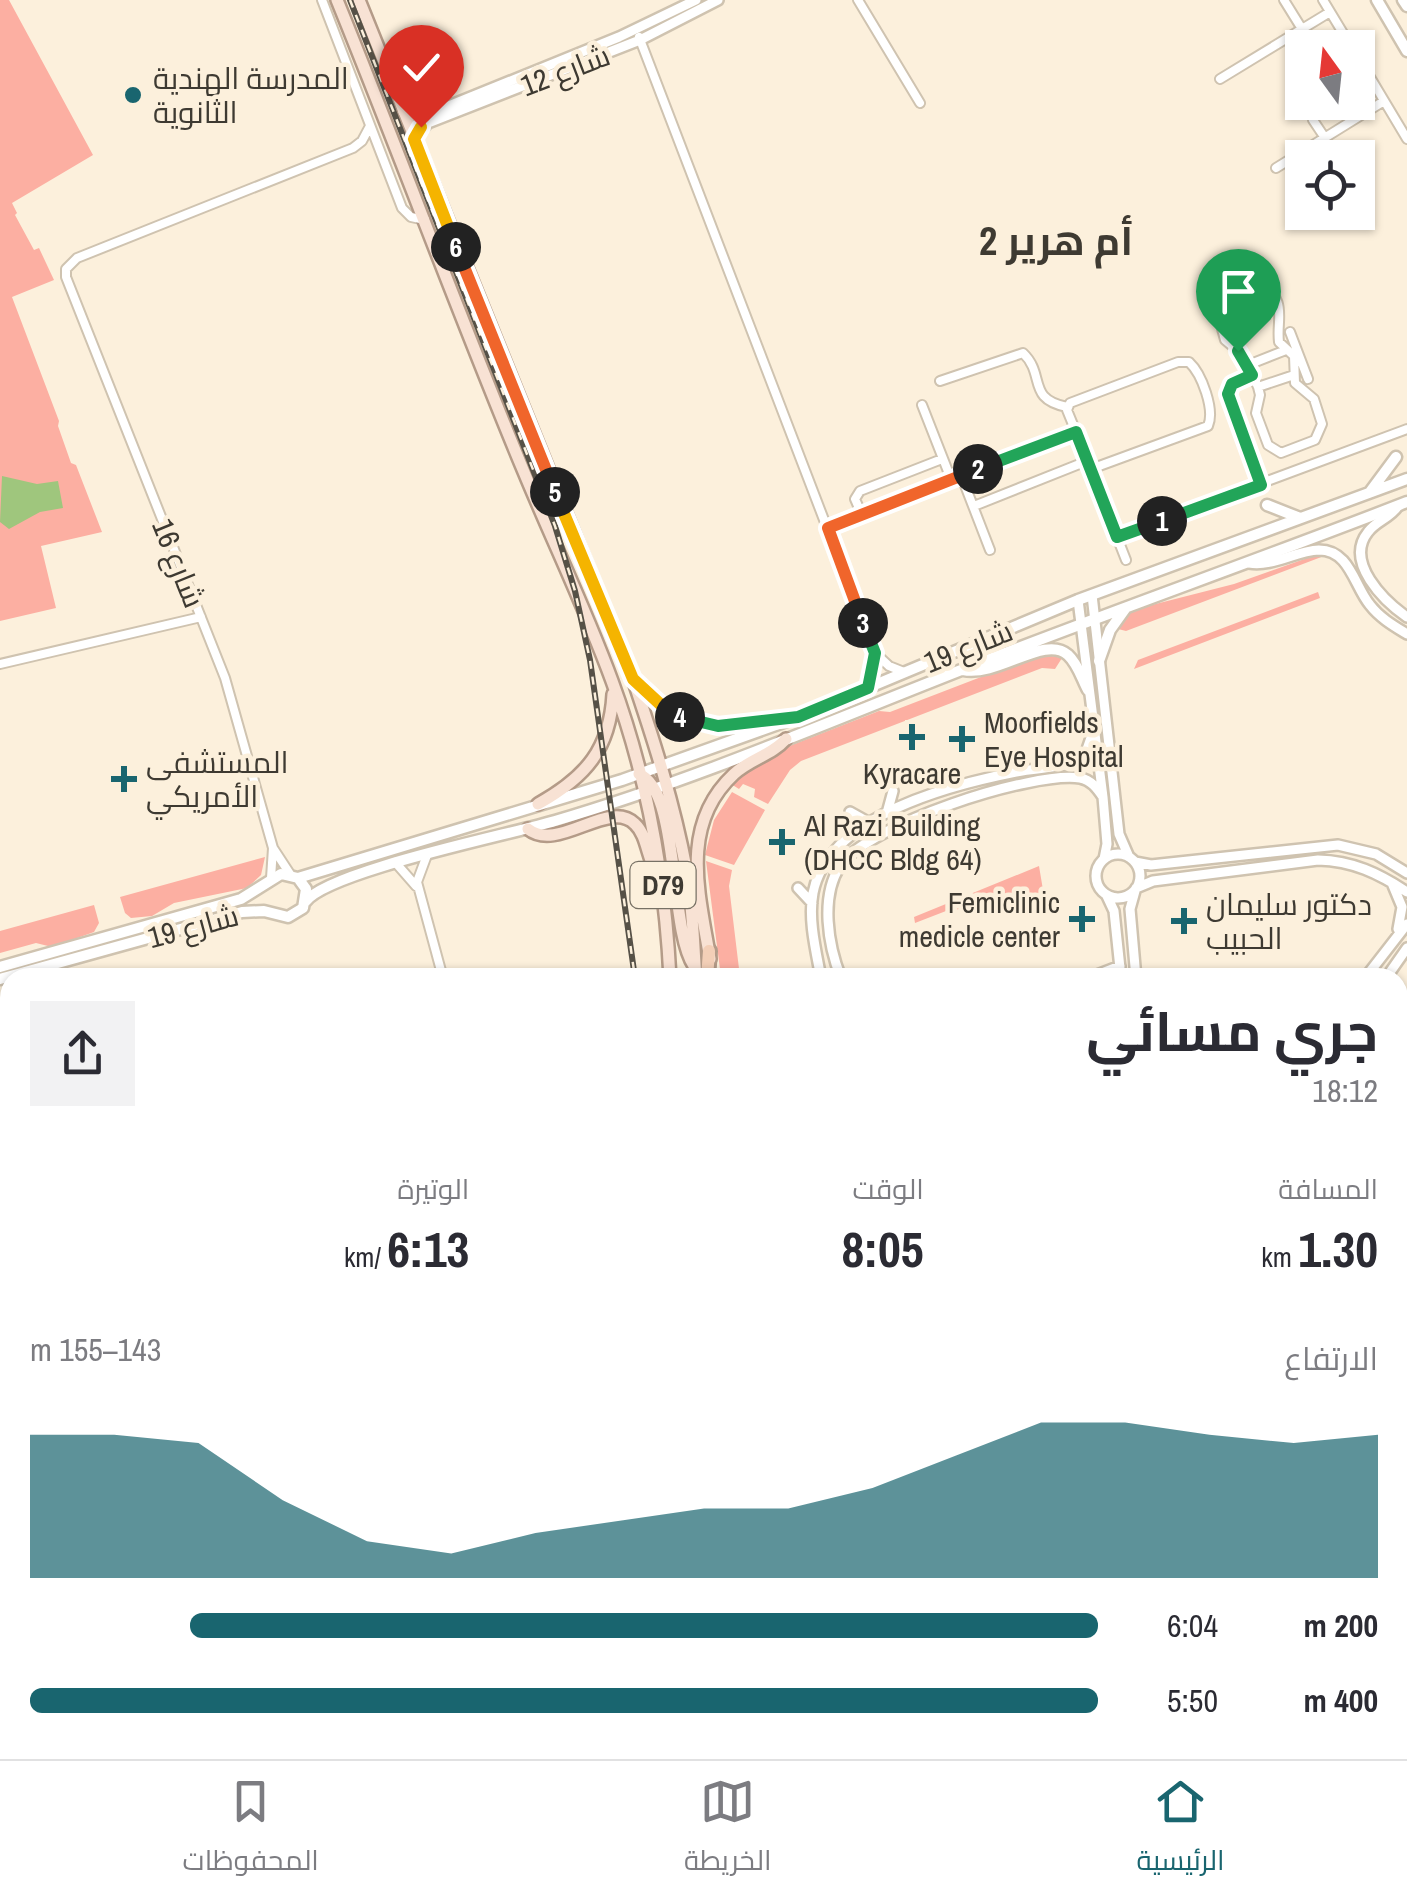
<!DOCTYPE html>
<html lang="ar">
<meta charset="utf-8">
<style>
:root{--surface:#fff;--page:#f2f2f3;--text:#2b2b33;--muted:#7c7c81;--line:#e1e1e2;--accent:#19656f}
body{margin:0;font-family:"Archivo Narrow",Cairo,sans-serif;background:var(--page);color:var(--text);direction:rtl;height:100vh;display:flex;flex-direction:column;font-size:38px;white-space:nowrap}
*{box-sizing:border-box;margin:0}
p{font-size:32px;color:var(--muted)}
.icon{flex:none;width:55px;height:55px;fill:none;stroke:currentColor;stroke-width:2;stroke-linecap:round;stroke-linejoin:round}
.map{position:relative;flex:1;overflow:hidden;direction:ltr}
.details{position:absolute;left:0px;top:968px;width:1408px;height:792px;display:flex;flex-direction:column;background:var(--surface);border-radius:30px 30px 0 0;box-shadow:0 2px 8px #0004;direction:rtl}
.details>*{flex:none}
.needle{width:65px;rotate:345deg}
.tools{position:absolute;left:1285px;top:30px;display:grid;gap:20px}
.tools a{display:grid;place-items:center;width:90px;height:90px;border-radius:0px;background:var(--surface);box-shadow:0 2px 8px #0004;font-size:50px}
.pin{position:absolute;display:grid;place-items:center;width:85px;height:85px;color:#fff;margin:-102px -42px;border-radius:50% 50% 50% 0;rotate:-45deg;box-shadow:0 0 10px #0007}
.pin .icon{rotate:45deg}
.km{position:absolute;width:50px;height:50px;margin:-25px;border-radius:50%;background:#222;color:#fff;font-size:28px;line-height:50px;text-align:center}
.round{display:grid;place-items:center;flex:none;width:105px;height:105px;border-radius:0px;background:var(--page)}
.head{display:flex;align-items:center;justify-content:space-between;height:170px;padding:0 30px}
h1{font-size:55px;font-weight:700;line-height:75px}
.metrics{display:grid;grid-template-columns:repeat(3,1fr);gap:15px;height:170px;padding:10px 30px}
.metrics div{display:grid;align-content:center}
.metrics b{font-size:50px;font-weight:700}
.metrics small{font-size:28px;font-weight:400}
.metrics p{font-size:28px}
.chart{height:280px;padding:20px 30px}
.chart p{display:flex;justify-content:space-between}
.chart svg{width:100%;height:180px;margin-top:10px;fill:var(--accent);opacity:.7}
ul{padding:0 30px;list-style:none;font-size:32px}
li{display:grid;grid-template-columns:160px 120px 1fr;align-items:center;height:75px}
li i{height:25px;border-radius:12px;background:var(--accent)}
.menu{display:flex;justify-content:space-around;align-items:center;height:140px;border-top:2px solid var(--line);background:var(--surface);font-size:28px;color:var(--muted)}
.menu a{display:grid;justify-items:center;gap:5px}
.menu .selected{color:var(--accent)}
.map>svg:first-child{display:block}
.green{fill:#fcafa2}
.water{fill:#9fc67d}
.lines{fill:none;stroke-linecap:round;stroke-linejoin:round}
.minor-casing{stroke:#cfc3b0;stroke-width:12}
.tertiary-casing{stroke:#cfc3b0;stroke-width:14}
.secondary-casing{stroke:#cfc3b0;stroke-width:15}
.primary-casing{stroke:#b49b88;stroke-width:16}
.trunk-casing{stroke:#b49b88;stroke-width:16}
.motorway-casing{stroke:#b49b88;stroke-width:18}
.minor{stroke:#fff;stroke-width:8}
.tertiary{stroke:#fff;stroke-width:9}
.secondary{stroke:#fff;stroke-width:10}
.primary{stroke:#f8e2d4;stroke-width:11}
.trunk{stroke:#f6d8c6;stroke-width:11}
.motorway{stroke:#f3cfb7;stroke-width:12}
.rail-casing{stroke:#565147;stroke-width:6}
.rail{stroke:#fcf0dc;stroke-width:2.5;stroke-dasharray:8;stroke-linecap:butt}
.split-1-casing{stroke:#fff;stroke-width:20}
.split-2-casing{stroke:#fff;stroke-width:20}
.split-3-casing{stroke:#fff;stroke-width:20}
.split-4-casing{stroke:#fff;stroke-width:20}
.split-5-casing{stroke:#fff;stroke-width:20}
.split-6-casing{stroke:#fff;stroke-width:20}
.split-7-casing{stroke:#fff;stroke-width:20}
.split-1{stroke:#22a559;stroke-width:12}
.split-2{stroke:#22a559;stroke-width:12}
.split-3{stroke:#f0652b;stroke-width:12}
.split-4{stroke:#22a559;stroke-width:12}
.split-5{stroke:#f5b400;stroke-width:12}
.split-6{stroke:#f0652b;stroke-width:12}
.split-7{stroke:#f5b400;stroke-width:12}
.poi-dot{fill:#19656f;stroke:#fcf0dc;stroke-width:4}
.labels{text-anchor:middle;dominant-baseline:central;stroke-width:9;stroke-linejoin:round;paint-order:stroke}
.shield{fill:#fcf0dc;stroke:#777165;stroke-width:2.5}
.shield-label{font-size:28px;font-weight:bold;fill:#3e3a32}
.street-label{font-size:30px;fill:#3e3a32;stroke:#fcf0dc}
.poi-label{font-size:30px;fill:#3e3a32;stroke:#fcf0dc;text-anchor:start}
.district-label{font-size:40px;font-weight:bold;fill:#3e3a32;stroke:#fcf0dc}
</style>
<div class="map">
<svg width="1407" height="1759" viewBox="0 0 1407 1759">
<rect width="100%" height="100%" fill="#fcf0dc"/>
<path class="green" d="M0,0H9L93,155L12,203L17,213L15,215L34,250L39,248L54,280L12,297L59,421L58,426L71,463L76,465L102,532L41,546L56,608L0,621Z
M1313,556H1324L1126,631L1114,628L1132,610L1234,584Z
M1318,592L1320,598L1134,669L1138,660Z
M1041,654L1062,658L1055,669L1042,668L801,761L790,770L768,804L754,797L755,789L743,784L739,789L731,784L774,752L879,711L890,712Z
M732,792L765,810L734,865L705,855L714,820Z
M265,857L261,875L247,888L174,903L152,916L131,918L125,913L120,897Z
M706,861L732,870L729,886L740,977H721Z
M1039,866L1044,896L946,911L915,923L914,917Z
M94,905L99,923L94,932L52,947L36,943L0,953V931Z
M670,1750H790L786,1759H674Z"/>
<path class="water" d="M2,476L37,484L58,481L63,508L40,512L9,529L0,522Z"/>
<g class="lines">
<g class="minor-casing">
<path id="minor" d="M322,0L402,208L411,217L425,220
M858,0L920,103
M1284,0L1302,29
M1323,0L1352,48
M639,37L875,653L889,666L904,672
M1358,57L1407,139
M1220,79L1330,12
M1313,120L1325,138
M1276,168L1384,101
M1259,284C1289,299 1276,319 1279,342L1294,356L1295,383L1314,399L1322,424L1315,440L1281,453L1268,445L1256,413L1260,395L1258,387L1244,356L1225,340L1216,307L1225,294Z
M1290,332L1308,379
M1248,365L1286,350
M1252,375L1232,384L1228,395L1261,485
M940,381L1023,353C1046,375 1026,399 1067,407
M1258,387L1294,375
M922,405L951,479
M1076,432L1067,410L1070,403L1178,362H1189C1202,374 1215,410 1208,426L1091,469
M961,475L990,550
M974,506L1087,461
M862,515L855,499L860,491L942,459
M828,528L1076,432L1126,560
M1117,537L1407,429
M0,664L201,617
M868,687L875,653
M273,848L290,874
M427,855L417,882L443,978
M395,862L416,886
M271,878L273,848L225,678L66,277V269L77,258L353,148L362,141L370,126
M0,1247L10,1250
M0,1701L10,1705
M113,1750L134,1759
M344,1750L357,1759
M58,1759L62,1750
M193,1759L194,1750"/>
</g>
<g class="tertiary-casing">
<path id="tertiary" d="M403,112L416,116L429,114L619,37L696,0
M414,139L428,123L640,40L718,0
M1398,506C1390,518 1376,521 1368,532C1344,562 1384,601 1407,617
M1249,563C1273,567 1295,551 1319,550C1350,550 1354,586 1370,605C1380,618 1394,626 1407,634
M1092,595L1119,834L1129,857
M1078,600L1103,797L1107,844L1104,859
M850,812L868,822
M887,813L893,791
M1096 876a22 22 0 1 1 44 0a22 22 0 1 1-44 0Z
M1135,862L1151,865L1338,845L1376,854L1407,873
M1392,883L1402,907L1398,929
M798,888L812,903
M1136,888L1153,881L1318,860C1353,861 1378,873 1407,892
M1135,891L1130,909L1136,978
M1107,896L1114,911L1121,978
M821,978C816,951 808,920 813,893C828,816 950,785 1016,772C1036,768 1058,768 1078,762L1085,755L1093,732
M841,978C828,945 820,897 840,866C867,825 1031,771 1080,778C1091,780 1097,788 1103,797
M1089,978L1120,966
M1365,978L1407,924
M1386,978L1407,948
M1398,1084L1407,1088
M1398,1101L1407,1100
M1398,1122L1407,1121
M1398,1163L1407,1147
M1398,1237L1407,1314
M1398,1385L1407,1505
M1398,1733L1407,1727"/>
</g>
<g class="secondary-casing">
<path id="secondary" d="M1377,0L1407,51
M1403,0L1407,6
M1370,492L1396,457
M1267,505L1300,518
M1099,661L1110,630L1125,609
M963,670C999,677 1045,634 1068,655C1078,664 1082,679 1088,690
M298,878L622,780L798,717L1078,600L1407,479
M305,902C328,871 508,835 555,821C698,779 835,719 974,665C1118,609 1263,558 1407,502
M0,967L241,899L281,874L298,878L306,889L303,908L288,917L264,911L242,912L0,979"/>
</g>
<g class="primary-casing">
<path id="primary" d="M337,0C401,157 459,316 524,472C553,542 586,610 612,681C647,776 665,877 670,978
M359,0L633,679C654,741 674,804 686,868C693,904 693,941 696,978
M633,679C645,690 656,702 669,711C710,738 753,718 798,717
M639,774C680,790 669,929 694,966
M538,804C586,777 610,749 613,694
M528,829C558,853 609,798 635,824C648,836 647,860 658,875
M710,959C699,893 679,825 734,774C750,759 772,755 786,739"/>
</g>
<g class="trunk-casing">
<path id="trunk" d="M0,1362L10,1364
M0,1384L10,1386
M0,1471L10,1472
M0,1486L10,1487
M0,1499L10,1500
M0,1508L10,1509
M446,1750L454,1759
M480,1750L495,1759
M625,1750L626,1759
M651,1750L652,1759
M661,1750L664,1759
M560,1759L575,1750
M795,1759L798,1750"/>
</g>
<g class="motorway-casing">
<path id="motorway" d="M707,978L709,951
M0,1411L10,1413
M0,1431L10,1434
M0,1452L10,1454
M1398,1742H1407
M1128,1750L1161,1759
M1186,1750L1222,1759
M1299,1750L1333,1759
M1361,1750L1391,1759
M813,1759L816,1750
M959,1759L960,1750"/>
</g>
<use href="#minor" class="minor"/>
<use href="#tertiary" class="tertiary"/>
<use href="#secondary" class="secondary"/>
<use href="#primary" class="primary"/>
<use href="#trunk" class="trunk"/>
<use href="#motorway" class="motorway"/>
<g class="rail-casing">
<path id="rail" d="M350,0L555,526L575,591L590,660L635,978
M1398,1112L1407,1111"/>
</g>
<use href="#rail" class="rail"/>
</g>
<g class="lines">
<g class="split-1-casing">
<path id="split-1" d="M1162,521L1261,485L1228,394L1232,384L1252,375L1238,351"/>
</g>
<g class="split-2-casing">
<path id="split-2" d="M978,469L1076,432L1117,537L1162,521"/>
</g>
<g class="split-3-casing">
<path id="split-3" d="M863,623L828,528L978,469"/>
</g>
<g class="split-4-casing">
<path id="split-4" d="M680,717L718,726L798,717L868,688L875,653L863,623"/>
</g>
<g class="split-5-casing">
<path id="split-5" d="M555,492L633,679L660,704L680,717"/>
</g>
<g class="split-6-casing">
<path id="split-6" d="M456,247L555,492"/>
</g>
<g class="split-7-casing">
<path id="split-7" d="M421,127L414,139L456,247"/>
</g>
<use href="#split-1" class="split-1"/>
<use href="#split-2" class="split-2"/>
<use href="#split-3" class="split-3"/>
<use href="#split-4" class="split-4"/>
<use href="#split-5" class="split-5"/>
<use href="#split-6" class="split-6"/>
<use href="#split-7" class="split-7"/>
</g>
<g class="poi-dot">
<circle cx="133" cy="95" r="10"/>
<path d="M907 722h10v10h10v10h-10v10h-10v-10h-10v-10h10z"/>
<path d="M957 724h10v10h10v10h-10v10h-10v-10h-10v-10h10z"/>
<path d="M119 764h10v10h10v10h-10v10h-10v-10h-10v-10h10z"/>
<path d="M777 827h10v10h10v10h-10v10h-10v-10h-10v-10h10z"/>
<path d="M1077 904h10v10h10v10h-10v10h-10v-10h-10v-10h10z"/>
<path d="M1179 906h10v10h10v10h-10v10h-10v-10h-10v-10h10z"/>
</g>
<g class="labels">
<rect class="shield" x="630.5" y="862" width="65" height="46" rx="8"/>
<g class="shield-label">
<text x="663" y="885">D79</text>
</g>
<g class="street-label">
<text transform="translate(565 70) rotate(-21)">شارع 12</text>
<text transform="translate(179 563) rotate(68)">شارع 16</text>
<text transform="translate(968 646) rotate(-22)">شارع 19</text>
<text transform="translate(193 926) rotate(-15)">شارع 19</text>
</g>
<g class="poi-label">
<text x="153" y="78">المدرسة الهندية<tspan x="153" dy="34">الثانوية</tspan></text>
<text x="984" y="722">Moorfields<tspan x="984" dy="34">Eye Hospital</tspan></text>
<text x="146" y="762">المستشفى<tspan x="146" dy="34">الأمريكي</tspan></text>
<text x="912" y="773" text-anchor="middle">Kyracare</text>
<text x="804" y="825">Al Razi Building<tspan x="804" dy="34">(DHCC Bldg 64)</tspan></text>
<text x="1060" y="902" text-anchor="end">Femiclinic<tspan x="1060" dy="34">medicle center</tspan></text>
<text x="1206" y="904">دكتور سليمان<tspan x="1206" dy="34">الحبيب</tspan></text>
</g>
<g class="district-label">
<text x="1056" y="240">أم هرير 2</text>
</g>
</g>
</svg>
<div class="tools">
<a><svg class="needle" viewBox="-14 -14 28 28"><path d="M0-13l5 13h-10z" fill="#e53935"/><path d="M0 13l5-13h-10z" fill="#7c7c81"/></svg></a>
<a><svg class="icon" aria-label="locate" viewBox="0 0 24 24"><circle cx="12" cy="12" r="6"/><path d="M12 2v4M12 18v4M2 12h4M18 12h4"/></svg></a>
</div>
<div class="pin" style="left:1238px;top:351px;background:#1e9e55"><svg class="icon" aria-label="arrive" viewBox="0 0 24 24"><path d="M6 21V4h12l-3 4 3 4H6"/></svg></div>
<div class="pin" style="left:421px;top:127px;background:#d93025"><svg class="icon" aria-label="check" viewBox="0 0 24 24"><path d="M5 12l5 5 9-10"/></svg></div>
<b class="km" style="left:1162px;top:521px">1</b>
<b class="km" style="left:978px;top:469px">2</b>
<b class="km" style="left:863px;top:623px">3</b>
<b class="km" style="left:680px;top:717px">4</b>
<b class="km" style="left:555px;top:492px">5</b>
<b class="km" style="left:456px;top:247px">6</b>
<section class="details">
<div class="head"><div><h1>جري مسائي</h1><p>18:12</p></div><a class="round"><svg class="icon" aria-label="share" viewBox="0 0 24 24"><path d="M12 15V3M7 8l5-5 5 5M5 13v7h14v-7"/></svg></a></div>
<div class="metrics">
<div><p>المسافة</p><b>1.30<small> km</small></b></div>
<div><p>الوقت</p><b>8:05</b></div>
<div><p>الوتيرة</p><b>6:13<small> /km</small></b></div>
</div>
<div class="chart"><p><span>الارتفاع</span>143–155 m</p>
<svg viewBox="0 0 160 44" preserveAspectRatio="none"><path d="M0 44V9L10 9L20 11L30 25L40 35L50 38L60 33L70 30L80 27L90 27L100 22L110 14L120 6L130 6L140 9L150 11L160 9V44z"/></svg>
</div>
<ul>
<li><b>200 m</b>6:04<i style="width:85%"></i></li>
<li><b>400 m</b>5:50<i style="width:100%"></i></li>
</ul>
</section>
</div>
<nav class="menu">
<a class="selected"><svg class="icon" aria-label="home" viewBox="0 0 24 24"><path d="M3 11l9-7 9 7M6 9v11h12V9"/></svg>الرئيسية</a>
<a><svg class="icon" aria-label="map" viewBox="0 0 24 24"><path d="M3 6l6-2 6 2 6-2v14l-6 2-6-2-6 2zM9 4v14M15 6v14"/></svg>الخريطة</a>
<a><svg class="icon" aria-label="saved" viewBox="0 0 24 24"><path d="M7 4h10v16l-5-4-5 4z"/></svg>المحفوظات</a>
</nav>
